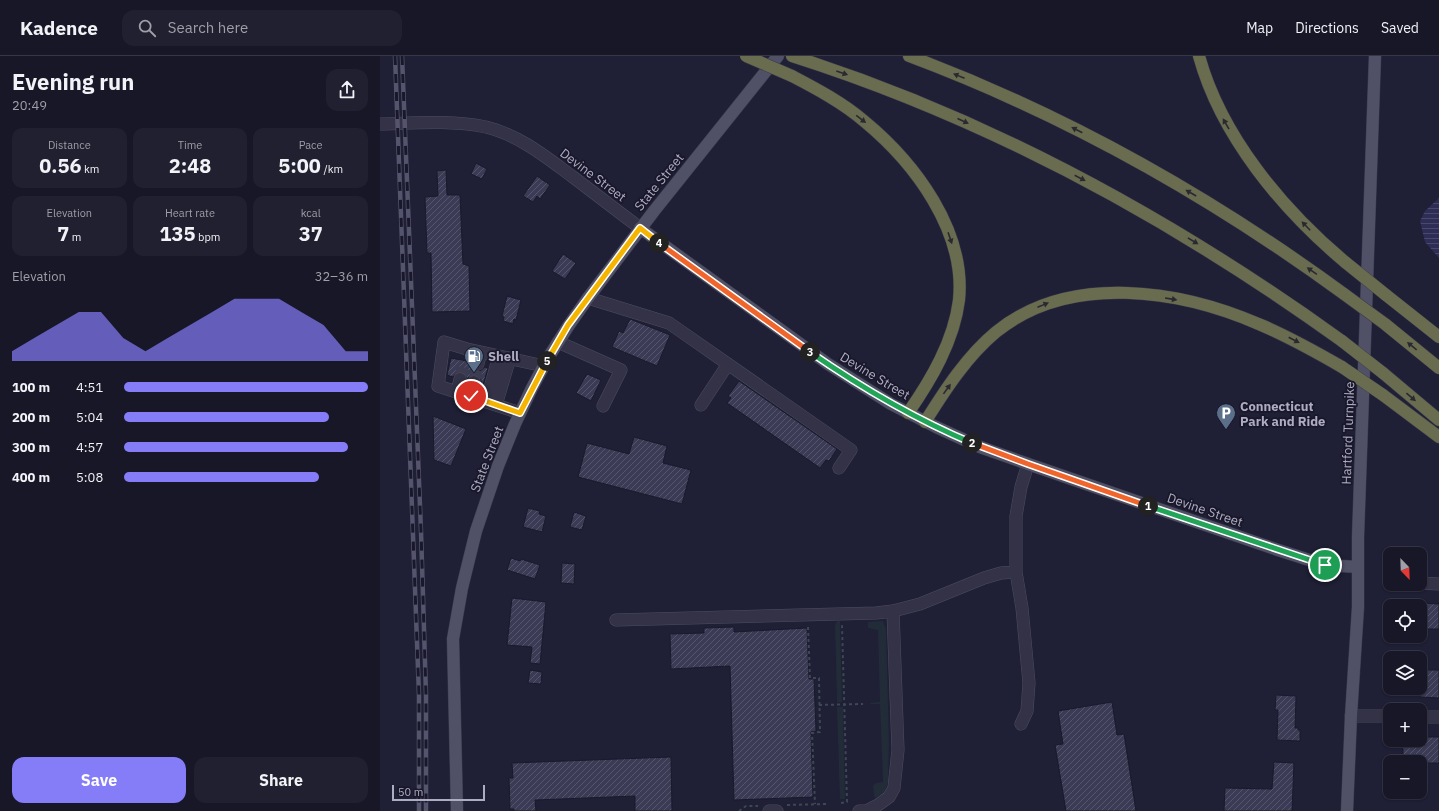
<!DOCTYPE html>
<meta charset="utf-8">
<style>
:root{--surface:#171728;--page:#202030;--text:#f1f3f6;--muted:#9e9fa8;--line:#363645;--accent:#857cf8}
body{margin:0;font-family:"IBM Plex Sans",sans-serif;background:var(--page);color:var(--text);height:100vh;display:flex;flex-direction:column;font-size:15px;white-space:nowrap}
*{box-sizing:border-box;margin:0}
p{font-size:13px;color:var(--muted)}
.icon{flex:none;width:22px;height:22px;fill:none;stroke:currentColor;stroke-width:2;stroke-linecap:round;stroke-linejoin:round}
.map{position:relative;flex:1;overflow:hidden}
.sheet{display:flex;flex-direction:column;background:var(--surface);width:380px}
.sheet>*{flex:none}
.needle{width:26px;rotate:157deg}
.buttons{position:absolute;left:1003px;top:491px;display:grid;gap:8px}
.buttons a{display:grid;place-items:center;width:44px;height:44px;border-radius:8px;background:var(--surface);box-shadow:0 1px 3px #0004,0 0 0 1px var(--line);font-size:20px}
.scale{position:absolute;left:12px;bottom:10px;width:93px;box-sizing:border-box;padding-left:4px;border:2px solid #adacc3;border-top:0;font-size:11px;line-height:14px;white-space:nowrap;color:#adacc3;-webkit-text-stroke:3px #19182a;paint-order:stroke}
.pin{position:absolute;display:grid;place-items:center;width:34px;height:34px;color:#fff;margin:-17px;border:2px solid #fff;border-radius:50%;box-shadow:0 1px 4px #0007}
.km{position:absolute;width:20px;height:20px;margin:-10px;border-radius:50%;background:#222;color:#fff;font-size:11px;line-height:20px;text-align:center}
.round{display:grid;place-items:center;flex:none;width:42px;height:42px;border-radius:12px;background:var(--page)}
.overview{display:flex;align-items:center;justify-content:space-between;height:68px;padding:0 12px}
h1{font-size:22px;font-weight:800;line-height:30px}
.figures{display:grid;grid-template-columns:repeat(3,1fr);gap:6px;height:68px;padding:4px 12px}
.figures div{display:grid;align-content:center;border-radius:10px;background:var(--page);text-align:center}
.figures b{font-size:20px;font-weight:800}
.figures small{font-size:11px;font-weight:400}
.figures p{font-size:11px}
.chart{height:112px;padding:8px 12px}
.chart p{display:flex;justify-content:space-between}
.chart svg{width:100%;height:72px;margin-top:4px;fill:var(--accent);opacity:.7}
.button{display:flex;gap:8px;margin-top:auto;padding:8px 12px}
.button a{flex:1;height:46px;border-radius:12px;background:var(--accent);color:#fff;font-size:16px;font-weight:800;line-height:46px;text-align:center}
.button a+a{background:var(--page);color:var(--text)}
ul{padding:0 12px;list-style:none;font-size:13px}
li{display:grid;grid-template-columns:64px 48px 1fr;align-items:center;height:30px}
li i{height:10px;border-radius:5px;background:var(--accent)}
header{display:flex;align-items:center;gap:24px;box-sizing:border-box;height:56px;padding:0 20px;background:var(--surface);border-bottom:1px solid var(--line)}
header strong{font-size:19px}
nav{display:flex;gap:22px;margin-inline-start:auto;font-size:14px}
.search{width:280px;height:36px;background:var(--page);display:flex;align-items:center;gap:10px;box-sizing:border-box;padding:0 14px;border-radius:12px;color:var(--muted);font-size:15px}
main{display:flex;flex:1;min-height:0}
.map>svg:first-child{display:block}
.green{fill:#222c38}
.water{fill:url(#water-rules)}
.building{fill:url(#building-hatch);stroke:#1a1a2c}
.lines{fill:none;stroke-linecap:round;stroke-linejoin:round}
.minor-tunnel{stroke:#3b3b51;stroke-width:12;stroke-dasharray:12 6;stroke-linecap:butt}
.minor-casing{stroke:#4d4d61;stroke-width:13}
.major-casing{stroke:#39394c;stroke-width:13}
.highway-casing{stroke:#3a3a4d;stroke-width:13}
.path{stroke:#3e4754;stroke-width:2;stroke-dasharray:3 3;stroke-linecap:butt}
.minor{stroke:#333246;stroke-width:12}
.major{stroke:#505066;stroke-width:12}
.highway{stroke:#6a6c4f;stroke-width:12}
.rail-casing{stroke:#55546d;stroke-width:4.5}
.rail{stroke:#19182a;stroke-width:3;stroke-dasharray:9;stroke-linecap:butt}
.highway-bridge-casing{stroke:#3a3a4d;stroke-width:13;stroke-linecap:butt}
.highway-bridge{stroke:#6a6c4f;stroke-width:12}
.oneway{fill:#292931}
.split-1-casing{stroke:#fff;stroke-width:8}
.split-2-casing{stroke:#fff;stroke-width:8}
.split-3-casing{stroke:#fff;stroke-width:8}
.split-4-casing{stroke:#fff;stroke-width:8}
.split-5-casing{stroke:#fff;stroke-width:8}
.split-6-casing{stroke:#fff;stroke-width:8}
.split-1{stroke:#22a559;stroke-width:5}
.split-2{stroke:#f0652b;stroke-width:5}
.split-3{stroke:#22a559;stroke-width:5}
.split-4{stroke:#f0652b;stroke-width:5}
.split-5{stroke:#f5b400;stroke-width:5}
.split-6{stroke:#f5b400;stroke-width:5}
.labels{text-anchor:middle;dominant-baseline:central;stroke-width:3.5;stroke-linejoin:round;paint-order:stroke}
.street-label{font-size:13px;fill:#adacc3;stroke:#19182a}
.poi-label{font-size:13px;font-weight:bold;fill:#adacc3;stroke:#19182a;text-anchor:start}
</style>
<header>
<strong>Kadence</strong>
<div class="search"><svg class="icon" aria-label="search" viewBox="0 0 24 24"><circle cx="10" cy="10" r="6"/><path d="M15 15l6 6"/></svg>Search here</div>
<nav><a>Map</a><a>Directions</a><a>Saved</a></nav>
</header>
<main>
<section class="sheet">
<div class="overview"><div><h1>Evening run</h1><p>20:49</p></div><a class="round"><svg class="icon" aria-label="share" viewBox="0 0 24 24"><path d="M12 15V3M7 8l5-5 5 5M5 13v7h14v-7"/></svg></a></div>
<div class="figures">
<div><p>Distance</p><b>0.56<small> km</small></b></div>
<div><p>Time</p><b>2:48</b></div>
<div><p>Pace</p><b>5:00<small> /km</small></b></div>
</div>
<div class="figures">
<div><p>Elevation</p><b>7<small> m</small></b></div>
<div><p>Heart rate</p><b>135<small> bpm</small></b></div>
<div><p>kcal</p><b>37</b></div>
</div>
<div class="chart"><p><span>Elevation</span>32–36 m</p>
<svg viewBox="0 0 160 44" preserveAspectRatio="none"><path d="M0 44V38L10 30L20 22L30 14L40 14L50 30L60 38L70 30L80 22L90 14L100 6L110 6L120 6L130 14L140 22L150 38L160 38V44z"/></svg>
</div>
<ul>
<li><b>100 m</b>4:51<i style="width:100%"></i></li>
<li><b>200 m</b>5:04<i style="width:84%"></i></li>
<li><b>300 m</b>4:57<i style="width:92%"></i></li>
<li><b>400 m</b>5:08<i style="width:80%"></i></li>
</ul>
<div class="button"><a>Save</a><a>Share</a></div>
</section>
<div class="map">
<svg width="1059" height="755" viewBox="0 0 1059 755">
<defs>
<pattern id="water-rules" width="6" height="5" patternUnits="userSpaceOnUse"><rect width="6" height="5" fill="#2e2d56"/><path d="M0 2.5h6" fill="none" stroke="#4a496d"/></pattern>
<pattern id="building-hatch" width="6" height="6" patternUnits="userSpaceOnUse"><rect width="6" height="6" fill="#3b3b56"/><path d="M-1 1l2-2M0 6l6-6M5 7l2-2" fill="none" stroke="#55556d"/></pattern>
</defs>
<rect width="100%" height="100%" fill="#1f1f35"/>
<path class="green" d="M457,565H460L462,646H457L455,570Z
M503,565L506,573L509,686L508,726L504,737L495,742L494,739L493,730L496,727L503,726L500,648H491L490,647L500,646L498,574L488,572V566Z
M457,651H463L465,743H460Z"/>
<path class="water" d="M1059,142V202L1045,186L1040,165L1045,155Z"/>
<path class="building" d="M96,107L107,113L102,123L91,118Z
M66,114L67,139H80L83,208L89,210L90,255L52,256L51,197H47L45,141L58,140L57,115Z
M157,120L170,129L160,143L157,140L153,146L143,140Z
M183,198L196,207L185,223L172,215Z
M127,240L141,244L136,264L134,263L133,268L123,265L124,261L122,260Z
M250,263L290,279L277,310L232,291L239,275L243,277Z
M71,302L91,306V310L96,315H100L105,311L108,312L103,329H101V324L99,321L96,319H91L87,323L85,318L81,316H77L73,321L67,319Z
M207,318L221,324L211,345L196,337Z
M359,325L457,393L449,405L446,404L440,412L347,347L351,342L348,340Z
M53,360L86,373L71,410L54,404Z
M254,381L287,390L283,407L311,414L302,448L198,421L207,387L249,398Z
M148,452L160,455L159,458L166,460L162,476L143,471Z
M194,456L206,460L202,474L190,471Z
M131,502L140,505L141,503L160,509L155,523L127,514Z
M182,507L195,508L194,528L181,527Z
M132,542L166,546L160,608L150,607L152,591L127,589Z
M1040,547L1059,548V573H1040Z
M354,571V576L427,572L429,623H434L436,675L431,676L433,741L354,744L350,610L291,613L290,578L324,577V572Z
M150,614L162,616L161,628L148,627Z
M1040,614H1059V642L1040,641Z
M896,639L916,640L915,672H918V674H920V685L897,684L898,654H895Z
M732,646L737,679L744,678L756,755H686L675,689L683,688L678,655Z
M1040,681H1059V707H1040L1037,706V703H1023V684H1040Z
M291,701L292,755H255V740L155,744L156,755H134V753H130L129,722H133L132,707Z
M894,706L914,707L912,755H844L845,732L892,733Z"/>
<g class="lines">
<path class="minor-tunnel" d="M80,323L84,305
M94,326L98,308"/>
<g class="minor-casing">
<path id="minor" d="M0,68C35,67 71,64 106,71C139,79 166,101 193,121C215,138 238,155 260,172
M208,242L289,267L471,394L459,412
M178,286L241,314L223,350
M98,308L101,296
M77,336L80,323
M91,340L94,326
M106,346L119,300
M116,349L130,302
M321,349L348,308
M140,357L58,330L64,286L87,293L164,310
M1040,527L1059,528
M236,564L496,557L513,555L540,548L604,522L621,517L636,516
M971,660H1010
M1040,661H1059
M641,668L647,655L649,627L642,552L636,516V460L641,431L648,408
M389,755H397
M479,755H486L498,749L509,741L514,732L518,694L513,555"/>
</g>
<g class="major-casing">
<path id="major" d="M260,172L448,308L511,348L556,371L600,391L648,408L898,494L945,509L978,511
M77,755L73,583L82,532L96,475L118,410L135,368L152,332L168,302L189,269L208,242L274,155L398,0
M967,755L971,660L978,551V481L995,0"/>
</g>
<g class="highway-casing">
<path id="highway" d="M412,0C610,63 794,164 962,285
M529,0C684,58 830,140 964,238
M819,0C841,80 902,153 965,206
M412,20C437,33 463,47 484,65C535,107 586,175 579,244C574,285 551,324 528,357
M1006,239L1059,281
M1005,268L1059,312
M1003,317L1059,364
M1003,339L1059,381
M545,366C565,334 587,300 616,276C690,216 801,234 881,269C909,281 936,296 962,311"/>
</g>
<path class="path" d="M428,571L430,622H439L440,676L432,677L435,748
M439,649L483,648
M461,747L467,746L462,569
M407,749L446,748
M359,755L366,750H378"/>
<use href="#minor" class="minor"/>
<use href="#major" class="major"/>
<use href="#highway" class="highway"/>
<g class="rail-casing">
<path id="rail" d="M15,0L39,639V755
M22,0L41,475L46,639V755"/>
</g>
<use href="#rail" class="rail"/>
<g class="highway-bridge-casing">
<path id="highway-bridge" d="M366,0L412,20
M965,206L1006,239
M964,238L1005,268
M962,285L1003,317
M962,311L1003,339"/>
</g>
<use href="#highway-bridge" class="highway-bridge"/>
</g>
<defs><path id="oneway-solid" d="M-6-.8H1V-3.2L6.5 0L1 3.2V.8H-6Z"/></defs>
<g class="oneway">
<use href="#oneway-solid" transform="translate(462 17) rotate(19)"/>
<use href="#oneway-solid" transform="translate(579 20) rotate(-158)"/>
<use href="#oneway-solid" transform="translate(481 63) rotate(37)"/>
<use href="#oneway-solid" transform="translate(583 65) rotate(24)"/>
<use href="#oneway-solid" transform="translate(846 68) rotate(-120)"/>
<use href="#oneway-solid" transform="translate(697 74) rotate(-153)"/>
<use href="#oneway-solid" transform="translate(700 122) rotate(27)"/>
<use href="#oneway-solid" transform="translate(811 137) rotate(-150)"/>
<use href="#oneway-solid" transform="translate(926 170) rotate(-134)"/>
<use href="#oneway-solid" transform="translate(570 182) rotate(71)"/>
<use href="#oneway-solid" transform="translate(813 185) rotate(31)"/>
<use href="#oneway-solid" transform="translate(932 215) rotate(-145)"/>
<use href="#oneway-solid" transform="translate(791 243) rotate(9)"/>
<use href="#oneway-solid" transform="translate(663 249) rotate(-22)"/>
<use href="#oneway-solid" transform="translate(914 284) rotate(27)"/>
<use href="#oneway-solid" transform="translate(1032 290) rotate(-141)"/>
<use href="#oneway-solid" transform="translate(567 333) rotate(-54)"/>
<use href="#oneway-solid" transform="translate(1031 341) rotate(40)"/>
</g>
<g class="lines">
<g class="split-1-casing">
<path id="split-1" d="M768,450L945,509"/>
</g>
<g class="split-2-casing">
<path id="split-2" d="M592,387L648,408L768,450"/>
</g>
<g class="split-3-casing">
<path id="split-3" d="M430,296C482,332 535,363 592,387"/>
</g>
<g class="split-4-casing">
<path id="split-4" d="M279,187L430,296"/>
</g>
<g class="split-5-casing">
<path id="split-5" d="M167,305L188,269L260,172L279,187"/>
</g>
<g class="split-6-casing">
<path id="split-6" d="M91,340L140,357L167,305"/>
</g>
<use href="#split-1" class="split-1"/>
<use href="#split-2" class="split-2"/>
<use href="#split-3" class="split-3"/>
<use href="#split-4" class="split-4"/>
<use href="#split-5" class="split-5"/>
<use href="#split-6" class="split-6"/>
</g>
<defs>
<g id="fuel-pin" transform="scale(1)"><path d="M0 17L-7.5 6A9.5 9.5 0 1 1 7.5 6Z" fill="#5c6f8a" stroke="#19182a"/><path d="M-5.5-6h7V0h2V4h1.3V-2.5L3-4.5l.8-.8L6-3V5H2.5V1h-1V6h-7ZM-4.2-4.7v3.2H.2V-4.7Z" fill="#fff"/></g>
<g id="parking-pin" transform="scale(1)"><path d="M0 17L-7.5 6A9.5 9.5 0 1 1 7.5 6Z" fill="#5c6f8a" stroke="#19182a"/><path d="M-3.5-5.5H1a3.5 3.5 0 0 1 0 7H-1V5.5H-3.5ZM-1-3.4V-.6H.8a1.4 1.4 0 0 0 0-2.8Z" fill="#fff"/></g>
</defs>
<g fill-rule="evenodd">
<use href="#fuel-pin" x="94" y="300"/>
<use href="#parking-pin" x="846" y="357"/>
</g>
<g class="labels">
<g class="street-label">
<text transform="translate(213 119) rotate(37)">Devine Street</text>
<text transform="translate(279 126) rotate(-51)">State Street</text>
<text transform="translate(495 320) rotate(31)">Devine Street</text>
<text transform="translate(968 377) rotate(-88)">Hartford Turnpike</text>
<text transform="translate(107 403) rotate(-69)">State Street</text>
<text transform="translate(825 454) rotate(19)">Devine Street</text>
</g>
<g class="poi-label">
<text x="108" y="300">Shell</text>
<text x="860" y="350">Connecticut<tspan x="860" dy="15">Park and Ride</tspan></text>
</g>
</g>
</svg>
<div class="buttons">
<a><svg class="needle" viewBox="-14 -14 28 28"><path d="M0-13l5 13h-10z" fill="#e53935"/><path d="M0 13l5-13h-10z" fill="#9e9fa8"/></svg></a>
<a><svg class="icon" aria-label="locate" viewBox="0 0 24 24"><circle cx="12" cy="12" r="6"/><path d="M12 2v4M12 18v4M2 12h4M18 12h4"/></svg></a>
<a><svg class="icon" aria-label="layers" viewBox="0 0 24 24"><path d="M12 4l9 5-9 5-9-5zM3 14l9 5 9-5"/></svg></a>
<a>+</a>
<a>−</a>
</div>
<div class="scale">50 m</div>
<div class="pin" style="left:945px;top:509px;background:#1e9e55"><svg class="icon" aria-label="arrive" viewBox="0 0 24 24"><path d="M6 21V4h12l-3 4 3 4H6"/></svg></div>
<div class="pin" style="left:91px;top:340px;background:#d93025"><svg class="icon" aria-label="check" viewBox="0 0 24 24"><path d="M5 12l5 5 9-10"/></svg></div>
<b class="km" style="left:768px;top:450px">1</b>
<b class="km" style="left:592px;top:387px">2</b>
<b class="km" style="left:430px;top:296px">3</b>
<b class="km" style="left:279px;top:187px">4</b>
<b class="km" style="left:167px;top:305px">5</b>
</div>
</main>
